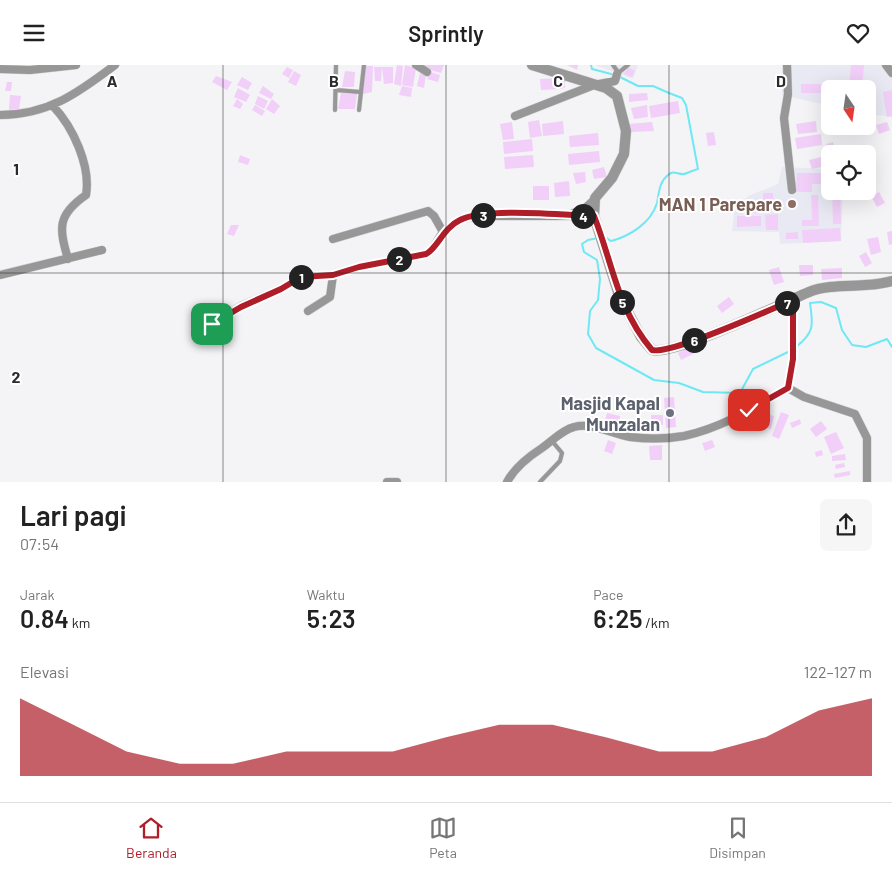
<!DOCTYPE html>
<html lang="id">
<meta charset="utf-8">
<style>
:root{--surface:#fff;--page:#f6f6f6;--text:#222;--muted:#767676;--line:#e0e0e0;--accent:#af1d29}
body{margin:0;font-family:Barlow,sans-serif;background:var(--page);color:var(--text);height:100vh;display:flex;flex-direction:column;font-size:19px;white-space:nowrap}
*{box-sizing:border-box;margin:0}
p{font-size:16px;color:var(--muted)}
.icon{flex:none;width:28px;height:28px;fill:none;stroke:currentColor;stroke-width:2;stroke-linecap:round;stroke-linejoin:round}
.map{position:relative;height:417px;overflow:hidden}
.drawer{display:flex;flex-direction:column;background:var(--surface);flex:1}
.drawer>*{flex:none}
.needle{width:32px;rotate:167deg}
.tools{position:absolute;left:821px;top:15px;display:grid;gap:10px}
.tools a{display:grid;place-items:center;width:55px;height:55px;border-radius:8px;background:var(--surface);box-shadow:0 5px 20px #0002;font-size:25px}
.pin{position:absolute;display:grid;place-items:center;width:42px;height:42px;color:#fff;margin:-21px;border-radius:10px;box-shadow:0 2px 8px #0006}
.km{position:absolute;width:25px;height:25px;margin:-12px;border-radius:50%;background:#222;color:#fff;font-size:14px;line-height:25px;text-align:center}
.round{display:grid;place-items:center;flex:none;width:52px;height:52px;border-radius:8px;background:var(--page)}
.head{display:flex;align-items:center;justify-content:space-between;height:85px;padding:0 20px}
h1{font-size:28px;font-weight:600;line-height:38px}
.stats{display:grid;grid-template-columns:repeat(3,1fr);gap:8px;height:85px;padding:5px 20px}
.stats div{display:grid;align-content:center}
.stats b{font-size:25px;font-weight:600}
.stats small{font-size:14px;font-weight:400}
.stats p{font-size:14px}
.chart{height:140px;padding:10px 20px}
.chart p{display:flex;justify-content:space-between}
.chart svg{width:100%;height:90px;margin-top:5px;fill:var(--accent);opacity:.7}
header{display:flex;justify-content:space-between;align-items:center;height:65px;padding:0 20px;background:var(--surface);font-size:22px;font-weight:600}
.tabs{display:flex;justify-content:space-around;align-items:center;height:70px;border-top:1px solid var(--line);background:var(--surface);font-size:14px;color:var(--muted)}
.tabs a{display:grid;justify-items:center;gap:2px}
.tabs .active{color:var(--accent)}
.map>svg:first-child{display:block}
.built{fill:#e9e9f3}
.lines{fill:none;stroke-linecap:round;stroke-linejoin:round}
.stream{stroke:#6ee8f4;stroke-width:2}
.building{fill:#f1cff8}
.service-casing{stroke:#d0d0d1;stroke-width:5}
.minor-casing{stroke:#d0d0d1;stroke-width:9}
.tertiary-casing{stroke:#d0d0d1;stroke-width:11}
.service{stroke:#989798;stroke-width:4}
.minor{stroke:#989798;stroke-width:8}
.tertiary{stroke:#989798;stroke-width:10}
.route-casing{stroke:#fff;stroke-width:10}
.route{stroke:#af1d29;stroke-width:6}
.grid{fill:none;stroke:#2b2b2b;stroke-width:1;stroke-opacity:0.55}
.education-dot{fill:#8d6e63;stroke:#fff;stroke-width:2}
.worship-dot{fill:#6b7280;stroke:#fff;stroke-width:2}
.labels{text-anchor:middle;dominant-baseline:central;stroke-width:4;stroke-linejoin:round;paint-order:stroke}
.education-label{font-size:18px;font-weight:bold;fill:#785e54;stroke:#fff;text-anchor:end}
.worship-label{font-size:18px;font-weight:bold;fill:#5b616d;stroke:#fff;text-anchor:end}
.grid-label{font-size:16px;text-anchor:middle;font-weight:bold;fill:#2b2b2b;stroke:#fff;stroke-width:4;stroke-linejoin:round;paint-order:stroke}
</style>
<header><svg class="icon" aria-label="menu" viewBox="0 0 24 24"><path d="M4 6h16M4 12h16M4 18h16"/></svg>Sprintly<svg class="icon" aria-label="heart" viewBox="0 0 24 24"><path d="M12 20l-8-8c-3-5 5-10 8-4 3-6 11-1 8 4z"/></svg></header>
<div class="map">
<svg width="892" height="417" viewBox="0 0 892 417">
<rect width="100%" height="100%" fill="#f4f4f6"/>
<path class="built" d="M595,0H638L633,14Z
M782,0H892V52L868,49V24H830V41L782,30Z
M782,102L830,104V126H843L841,176L780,179L779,167L732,166L734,147L748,131L778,119Z"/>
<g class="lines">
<path class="stream" d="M591,0L592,4L615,10
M605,172L611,176C630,171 651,158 657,138C659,128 659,117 668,110C673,105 677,109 683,109C687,109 693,105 698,104L686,40L682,33L669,28L653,21H638L620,12
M598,173L588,175L582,179L584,187L597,195L600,214L598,235L590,246L588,269L596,283L654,315L679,318L703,327L740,328L753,304L790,286
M796,282C815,267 813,260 810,238L821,237L836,243L842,265L852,280L866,282L887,274L892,282"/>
</g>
<path class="building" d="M397,0L403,1L401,21L394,19Z
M405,0L416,3L413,22L402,20Z
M424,0H444L441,8L423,3Z
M567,0H578L577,5Z
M851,0H864L862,24H849Z
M365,1H373L372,27L363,29Z
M287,2L293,5L289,13L282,9Z
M374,2H382L381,16H375Z
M382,2H393V18L384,19Z
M628,2L635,6L632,12L624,9Z
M294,6L301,10L296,21L288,17Z
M345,6L355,7L354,22H342Z
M430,7L440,10L438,17L427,14Z
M420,8L426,10L424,23L417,21Z
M216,11L232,17L227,25L212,17Z
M242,12L252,18L248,25L237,20Z
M562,13V16L565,15V22L562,24L541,25L540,14Z
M7,17H12L11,26H5Z
M801,19H823V28H801Z
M263,21L274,29L271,34L259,28Z
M402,21L412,23L411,32L399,30Z
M238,23L250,30L246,37L234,32Z
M892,25V51L887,52L883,27Z
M341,28L357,29L355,44H338Z
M647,28L648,35L629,37V29Z
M10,30L21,31L19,44L9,45Z
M258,31L268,36L264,44L255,39Z
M237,34L243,39L240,44L233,41Z
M272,34L280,41L274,49L266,44Z
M678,36L680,48L651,53L649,41Z
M255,40L265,46L262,51L252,45Z
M647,40L648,52L634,54L631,43Z
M539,55L542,71L530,73L528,57Z
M563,56L564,69L543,71L542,59Z
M816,56L817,67L798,69L796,59Z
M512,57L514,74L503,75L500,59Z
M652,57L654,66L630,67L629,59Z
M887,57L890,65L879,69L876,60Z
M714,67L716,80L708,81L706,68Z
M598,68L599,80L570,82L569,71Z
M821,69L822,80L797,84L795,73Z
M532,74L533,86L504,89L503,77Z
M833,77L837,89H829L826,79Z
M599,86L600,97L569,100L568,89Z
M240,90L250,94L248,100L238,97Z
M533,90L534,102L505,104L504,92Z
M830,90V100L812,104L809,95Z
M604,102L607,112L594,114L592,105Z
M585,107L586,117L576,119L573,108Z
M797,108H830V119H812V127H796Z
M569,116L570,131L555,132L554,118Z
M533,121H549V135H533Z
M832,126H840L841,159H833Z
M879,127L885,138L877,142L871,131Z
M763,128H773L774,145H763Z
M811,130H818L819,161H802V155H812Z
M750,136H761V148H750Z
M778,149V165H766L765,150Z
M737,151H761V161L737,162Z
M231,160H239L234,171L227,169Z
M840,163L841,176L803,178L802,165Z
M892,166V179L889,180L887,167Z
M798,167V174H786V168Z
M878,172L881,187L871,190L867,174Z
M866,187L872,198L865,202L859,191Z
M799,200H813V210L800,211Z
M779,202L784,217L774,220L769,205Z
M842,203V213L822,215L821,204Z
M729,232L734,239L722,248L717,241Z
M698,278L701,285L681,295L678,288Z
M674,332L676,362L666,363L664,333Z
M781,347L789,350L779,374L772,371Z
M607,348L620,351L619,359L605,356Z
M764,348L774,351L771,364L761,361Z
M651,350H663V360H651Z
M800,354L801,359L792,363L790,358Z
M821,356L827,364L816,372L810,364Z
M836,367L844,383L831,389L824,372Z
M608,375L616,378L612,389L604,386Z
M712,375L715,382L705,386L702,378Z
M662,380V395H650L649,381Z
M822,385L823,390L816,392L815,387Z
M845,389L846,395L832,396V391Z
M844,398L845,402L836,404L835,400Z
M850,406V410L835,413L834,409Z"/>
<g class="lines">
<g class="service-casing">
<path id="service" d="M613,0L618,7
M617,9L628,0
M336,25L360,27
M335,45L336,0
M359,45L364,0
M540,417L560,396L562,388L552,376"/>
</g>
<g class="minor-casing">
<path id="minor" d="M416,0L427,7
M787,0L788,29L784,53L792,125
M886,0L892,8
M0,4L30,5L76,0
M53,41C73,62 91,101 86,130C57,150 59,163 68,194
M0,50C48,50 78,28 115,0
M515,51L594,20L615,16L617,9
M571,149L584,144L594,135
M333,174L428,146L434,151L443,167
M0,210L102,185
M308,246L330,232L333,210
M212,259L241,241L281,224L301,212L333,210L359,202L426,189L431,186L443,167L461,154L477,151H594
M788,323L804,332L855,349L867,373V417
M387,417H397
M507,417C515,402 528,392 542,383C552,376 562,365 574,362C592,357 613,369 630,372C647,374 667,374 684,371C722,363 755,342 788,323L793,294V235"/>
</g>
<g class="tertiary-casing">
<path id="tertiary" d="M532,0L606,23L617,31L626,66L624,89L612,113L595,133L594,151L619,230L641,272L652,285C675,291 782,238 809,227C833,217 866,224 892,216"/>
</g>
<use href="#service" class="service"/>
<use href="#minor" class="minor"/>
<use href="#tertiary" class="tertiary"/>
</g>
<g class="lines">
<g class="route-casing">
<path id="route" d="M212,259L241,242L281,224L301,212L333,210L359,202L426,189C437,184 443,163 460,155C484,142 565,150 594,151C613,199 617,244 652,285C671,290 769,245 793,235V294L788,323L749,345"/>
</g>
<use href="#route" class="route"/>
</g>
<path class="grid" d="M223,0V417M446,0V417M669,0V417M0,208H892"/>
<circle class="education-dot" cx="792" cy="139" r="5"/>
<circle class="worship-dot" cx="670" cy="348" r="5"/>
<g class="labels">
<g class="education-label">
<text x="782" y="139">MAN 1 Parepare</text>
</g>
<g class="worship-label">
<text x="660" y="338">Masjid Kapal<tspan x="660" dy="21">Munzalan</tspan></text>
</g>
</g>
<g class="grid-label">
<text x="112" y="22">A</text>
<text x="334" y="22">B</text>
<text x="558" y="22">C</text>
<text x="781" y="22">D</text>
<text x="16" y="110">1</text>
<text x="16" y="318">2</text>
</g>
</svg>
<div class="tools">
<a><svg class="needle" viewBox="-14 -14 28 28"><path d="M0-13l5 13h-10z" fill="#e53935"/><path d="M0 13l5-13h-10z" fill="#767676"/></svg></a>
<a><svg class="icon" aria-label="locate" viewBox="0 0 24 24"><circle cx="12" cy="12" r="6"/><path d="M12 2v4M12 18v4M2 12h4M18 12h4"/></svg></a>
</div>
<div class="pin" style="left:212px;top:259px;background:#1e9e55"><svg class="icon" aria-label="arrive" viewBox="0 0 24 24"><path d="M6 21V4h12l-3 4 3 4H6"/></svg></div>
<div class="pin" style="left:749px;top:345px;background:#d93025"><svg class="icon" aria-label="check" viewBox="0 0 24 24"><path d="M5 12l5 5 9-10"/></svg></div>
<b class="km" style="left:301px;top:212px">1</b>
<b class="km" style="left:399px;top:194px">2</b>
<b class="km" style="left:483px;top:150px">3</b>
<b class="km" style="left:583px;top:151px">4</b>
<b class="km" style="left:622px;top:237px">5</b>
<b class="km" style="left:694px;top:275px">6</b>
<b class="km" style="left:787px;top:238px">7</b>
</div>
<section class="drawer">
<div class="head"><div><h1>Lari pagi</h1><p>07:54</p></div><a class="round"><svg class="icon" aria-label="share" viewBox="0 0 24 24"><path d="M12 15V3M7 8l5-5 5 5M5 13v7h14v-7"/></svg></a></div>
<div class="stats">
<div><p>Jarak</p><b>0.84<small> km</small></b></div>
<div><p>Waktu</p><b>5:23</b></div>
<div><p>Pace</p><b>6:25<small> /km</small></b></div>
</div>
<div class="chart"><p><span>Elevasi</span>122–127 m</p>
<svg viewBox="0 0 160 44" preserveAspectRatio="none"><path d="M0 44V6L10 19L20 32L30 38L40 38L50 32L60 32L70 32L80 25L90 19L100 19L110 25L120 32L130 32L140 25L150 12L160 6V44z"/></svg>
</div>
</section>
<nav class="tabs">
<a class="active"><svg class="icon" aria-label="home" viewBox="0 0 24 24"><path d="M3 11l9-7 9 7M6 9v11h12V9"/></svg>Beranda</a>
<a><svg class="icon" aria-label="map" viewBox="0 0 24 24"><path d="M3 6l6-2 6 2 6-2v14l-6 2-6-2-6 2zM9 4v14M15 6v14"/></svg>Peta</a>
<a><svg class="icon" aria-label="saved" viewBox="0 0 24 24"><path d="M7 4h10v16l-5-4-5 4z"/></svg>Disimpan</a>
</nav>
